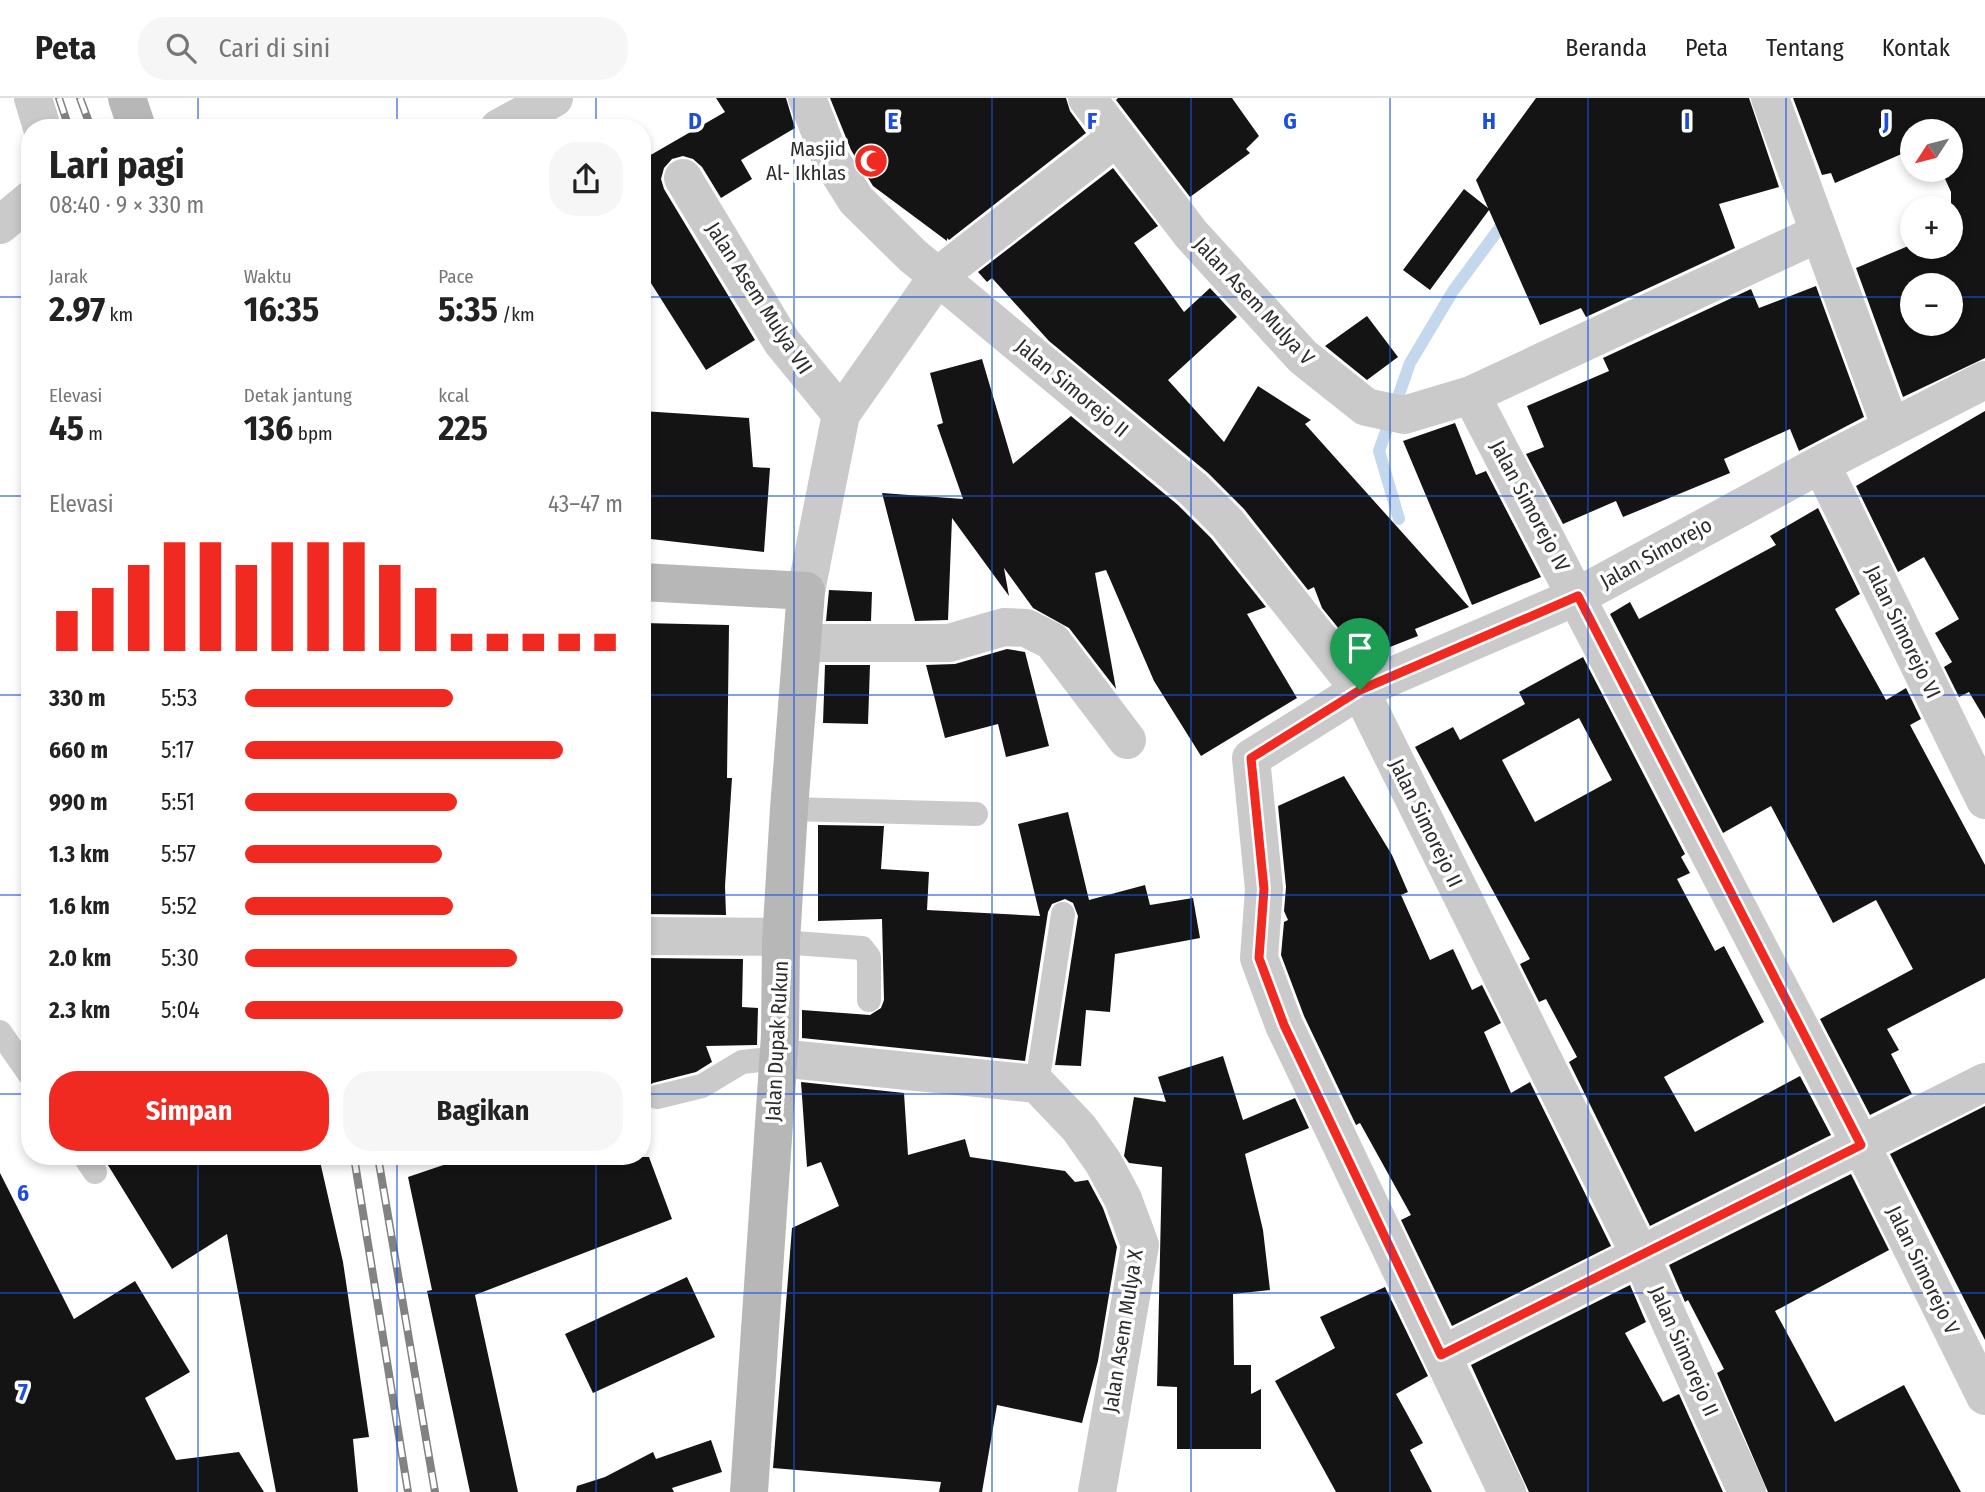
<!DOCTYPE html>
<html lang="id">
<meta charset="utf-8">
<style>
:root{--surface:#fff;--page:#f6f6f6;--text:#222;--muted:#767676;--line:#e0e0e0;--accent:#f12a21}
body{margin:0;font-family:"Fira Sans Condensed",sans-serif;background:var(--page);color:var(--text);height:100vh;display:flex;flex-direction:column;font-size:26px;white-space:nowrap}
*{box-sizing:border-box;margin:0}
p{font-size:23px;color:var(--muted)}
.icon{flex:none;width:38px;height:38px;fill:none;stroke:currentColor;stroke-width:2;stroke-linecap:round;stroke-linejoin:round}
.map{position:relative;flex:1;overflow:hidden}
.details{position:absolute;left:21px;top:21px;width:630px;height:1046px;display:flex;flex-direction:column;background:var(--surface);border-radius:28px;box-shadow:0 4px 10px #0003}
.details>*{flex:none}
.needle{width:46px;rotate:234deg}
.fabs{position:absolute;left:1900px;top:21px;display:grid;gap:14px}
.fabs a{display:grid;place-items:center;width:63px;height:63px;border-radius:50%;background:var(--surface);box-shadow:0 4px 10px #0003;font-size:35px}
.pin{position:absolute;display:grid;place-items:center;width:60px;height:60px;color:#fff;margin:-72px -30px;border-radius:50% 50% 50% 0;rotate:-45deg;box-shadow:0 0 7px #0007}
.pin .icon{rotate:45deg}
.round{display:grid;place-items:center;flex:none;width:74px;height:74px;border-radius:28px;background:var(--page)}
.summary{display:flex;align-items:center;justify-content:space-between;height:119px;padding:0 28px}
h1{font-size:38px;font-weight:700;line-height:52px}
.figures{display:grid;grid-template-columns:repeat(3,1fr);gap:10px;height:119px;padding:7px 28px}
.figures div{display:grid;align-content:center}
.figures b{font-size:35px;font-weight:700}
.figures small{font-size:19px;font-weight:400}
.figures p{font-size:19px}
.chart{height:196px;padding:14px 28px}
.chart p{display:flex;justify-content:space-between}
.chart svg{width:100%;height:126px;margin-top:7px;stroke:var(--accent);stroke-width:6}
.primary-button{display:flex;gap:14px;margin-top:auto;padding:14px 28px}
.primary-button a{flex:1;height:80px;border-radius:28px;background:var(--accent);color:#fff;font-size:28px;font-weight:700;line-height:80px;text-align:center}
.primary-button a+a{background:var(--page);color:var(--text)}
ul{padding:0 28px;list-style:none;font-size:23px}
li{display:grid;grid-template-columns:112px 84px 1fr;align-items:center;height:52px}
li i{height:18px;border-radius:9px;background:var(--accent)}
header{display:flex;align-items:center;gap:42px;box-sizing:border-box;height:98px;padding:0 35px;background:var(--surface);border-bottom:2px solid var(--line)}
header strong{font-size:33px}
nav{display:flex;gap:38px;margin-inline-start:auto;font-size:24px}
.search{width:490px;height:63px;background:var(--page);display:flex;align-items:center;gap:18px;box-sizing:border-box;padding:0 24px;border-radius:28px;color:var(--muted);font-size:26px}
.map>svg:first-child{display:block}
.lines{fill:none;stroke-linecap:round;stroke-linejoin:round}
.stream{stroke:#c3d8ed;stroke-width:12}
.building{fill:#141414;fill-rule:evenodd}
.lane{stroke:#cacaca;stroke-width:24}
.street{stroke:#cacaca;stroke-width:38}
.secondary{stroke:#b7b7b7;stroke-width:38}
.rail-casing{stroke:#828282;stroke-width:8}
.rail{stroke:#fff;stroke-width:5;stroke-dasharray:16;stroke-linecap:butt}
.route-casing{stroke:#fff;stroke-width:14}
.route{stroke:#f12a21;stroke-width:9}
.grid{fill:none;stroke:#1d4ed8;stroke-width:2;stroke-opacity:0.55}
.labels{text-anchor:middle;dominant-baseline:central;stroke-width:7;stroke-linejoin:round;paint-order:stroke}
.poi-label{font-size:21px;fill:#2d2d2d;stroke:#fff;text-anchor:end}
.street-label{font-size:21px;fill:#2d2d2d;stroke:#fff}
.grid-label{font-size:23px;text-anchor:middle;font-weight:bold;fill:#1d4ed8;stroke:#fff;stroke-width:7;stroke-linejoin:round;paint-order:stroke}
</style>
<header>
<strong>Peta</strong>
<div class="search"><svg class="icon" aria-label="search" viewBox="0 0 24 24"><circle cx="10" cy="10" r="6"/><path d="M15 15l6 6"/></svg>Cari di sini</div>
<nav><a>Beranda</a><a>Peta</a><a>Tentang</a><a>Kontak</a></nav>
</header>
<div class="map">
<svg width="1985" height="1394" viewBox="0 0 1985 1394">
<rect width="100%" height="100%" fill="#fff"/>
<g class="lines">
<path class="stream" d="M1399,421L1379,353L1410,265L1453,193L1507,120"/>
</g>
<path class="building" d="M716,0H786L795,30L741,62L752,81L721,100L702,69L693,61L683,58L672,61L664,70L661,81L664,91L755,242L706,272L642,171V62L725,14Z
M830,0H1066L1070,13L1086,35L949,142L947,140V143L873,88L851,52Z
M1118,0H1232L1259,38L1246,51L1250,55L1190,99L1116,2Z
M1536,0H1749L1779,89L1719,106L1735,150L1586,219L1581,210L1540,227L1489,112L1430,192L1403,172L1464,91L1488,110L1476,82Z
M1793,0H1985V260L1903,299L1856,170L1913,146V149H1951V94L1941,72H1951V33H1913V51L1835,85L1831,75L1822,77ZM1913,187H1951V226H1913Z
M1113,70L1158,128L1134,145L1184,214L1210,190L1237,219L1168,282L1224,344L1258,288L1311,322L1305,326L1469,509L1415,531L1418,538L1372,556L1361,530L1344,537L1322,510L1314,489L1308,492L1244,411L1208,375L1049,243L992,180L987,184L978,174Z
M1816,188L1864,319L1799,353L1790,331L1724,361L1730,375L1623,419L1616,403L1563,426L1526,356L1544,349L1527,308L1609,273L1603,260L1751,191L1759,210Z
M1367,218L1398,259L1367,282L1325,248Z
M982,261L1013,366L1071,318L1178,407L1211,440L1266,509L1247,516L1297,600L1201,658L1154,583L1106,472L1095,475L1116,591L1069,530L1033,510L1004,470L1009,498L952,420L948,522L915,523L882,395L963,401L937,327L943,325L930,275Z
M642,313L749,320L753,369L770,370L764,454L642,440Z
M1985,313V621L1969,594L1959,599L1944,569L1952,564L1935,535L1959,521L1924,459L1898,474L1856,388Z
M1455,325L1476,377L1486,373L1541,479L1472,507L1403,343Z
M1818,410L1860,496L1835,511L1886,602L1906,590L1921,621L1910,627L1985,767V880L1887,931L1899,952L1891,956L1912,996L1870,1017L1820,921L1913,871L1876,802L1833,825L1771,708L1723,735L1610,516L1630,504L1639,521L1776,447L1770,438Z
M829,492L872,494L871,523H826Z
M642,525L729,527L727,680H732L725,788L726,817L642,816Z
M1007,551L1025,554L1049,648L1006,659L998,626L945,640L926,567L955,566Z
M1583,559L1685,756L1681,759L1690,775L1677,781L1715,853L1724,848L1764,924L1664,979L1695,1034L1800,978L1831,1037L1650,1128L1569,964L1577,959L1546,901L1539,904L1520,866L1530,861L1415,649L1453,629L1460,642L1525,606L1519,594ZM1579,620L1612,682L1535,724L1502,662Z
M825,567H870L868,626L823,625Z
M1344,678L1392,757L1408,794L1401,797L1430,862L1453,851L1472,892L1482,887L1501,925L1484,934L1511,995L1530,984L1611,1148L1452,1228L1401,1122L1411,1117L1360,1025L1356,1027L1304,918L1281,857L1284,824L1288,822L1284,813L1286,789L1278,708Z
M1068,714L1089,802L1145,787L1150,807L1193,800L1200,840L1115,856L1110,914L1086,912L1081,968L1055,967L1078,818L1073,805L1065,801L1052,806L1048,814L1025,963L802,940V912L870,917L881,910L884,902L882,821L818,823V727L884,728L881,771L929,774L927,812L1040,818L1018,726Z
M642,860L743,861L742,909L758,910L757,947L706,948L712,964L696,974L653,985L646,989L642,998Z
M1223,958L1243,1022L1295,1000L1309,1030L1245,1056L1263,1132L1270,1192L1233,1196L1234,1267H1251V1296L1261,1291V1351H1177V1289L1157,1288L1162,1069L1129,1065L1124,1058L1134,999L1166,1004L1158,979Z
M801,984L904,995L908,1057L965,1041L970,1059L1065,1073L1075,1084L1088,1082L1103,1110L1117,1149L1098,1263L1082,1325L997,1307L982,1394H939L941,1384L773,1370L792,1130L839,1108L821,1064L807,1069Z
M1985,1008V1242L1890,1056Z
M103,1059H319L343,1164L369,1339L353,1341L358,1394H276L227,1136L172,1171Z
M467,1059H649L672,1121L475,1197L518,1394H470L427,1193L432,1192L408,1079Z
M0,1075L74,1221L135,1183L190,1274L145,1300L176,1362L239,1354L264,1394H0Z
M1851,1076L1889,1152L1775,1213L1835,1324L1904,1287L1961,1394H1768L1717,1275L1724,1271L1688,1202L1685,1204L1669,1167Z
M687,1179L715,1239L593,1295L565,1236Z
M1630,1187L1646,1224L1625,1235L1663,1304L1679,1296L1723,1394H1529L1471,1267Z
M1385,1189L1428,1278L1396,1296L1423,1345L1410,1352L1432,1394H1336L1275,1283L1335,1250L1320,1219Z
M711,1342L722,1374L672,1390L674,1394H576L577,1388L605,1379L653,1354L656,1361Z"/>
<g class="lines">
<path class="lane" d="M789,711L976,716
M781,844L862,850L869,859V902
M0,934L30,977
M1037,986L1063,816
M657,999L702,988L742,964L778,960
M85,1059L95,1074"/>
<path class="street" d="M33,0L42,30
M807,0L831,62L856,102L913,158L1193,391L1227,425L1360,592L1640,1157L1747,1394
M1087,0L1191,136L1303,259L1366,309L1404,317L1471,297
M1770,0L1891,330
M499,30L554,0
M683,80L782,244L841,316
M0,127L30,102
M1819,135L1471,297L1861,1047L1985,1298
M1821,366L1985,702
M806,493L841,316L938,178L1117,39
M802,545H949L1004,529L1026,530L1052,543L1127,642
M642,838L782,839
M778,960L1037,986L1079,1030L1103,1064L1123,1101L1140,1147L1097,1394
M1442,1257L1985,984
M1507,1394L1284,927L1259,860L1264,791L1251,660L1360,592L1578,498L1821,366L1985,282"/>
<path class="secondary" d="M127,0L137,30
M642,484L806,493L789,711L781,844L780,937L749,1394"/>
<g class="rail-casing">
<path id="rail" d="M59,0L69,30
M80,0L91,30
M354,1059L408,1394
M378,1059L435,1394"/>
</g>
<use href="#rail" class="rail"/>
</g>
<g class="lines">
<g class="route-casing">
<path id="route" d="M1578,498L1861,1047L1441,1257L1284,927L1259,860L1264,791L1251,660L1360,592Z"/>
</g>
<use href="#route" class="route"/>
</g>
<path class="grid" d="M198,0V30M397,0V30M596,0V30M794,0V1394M992,0V1394M1191,0V1394M1390,0V1394M1588,0V1394M1786,0V1394M0,199H30M642,199H1913M1951,199H1985M0,398H30M642,398H1985M0,597H30M642,597H1985M0,797H30M642,797H1985M0,996H30M642,996H1985M198,1059V1394M397,1059V1394M596,1059V1394M0,1195H1985"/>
<defs>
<g id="mosque-disc" transform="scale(1.75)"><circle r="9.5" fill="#f12a21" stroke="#fff"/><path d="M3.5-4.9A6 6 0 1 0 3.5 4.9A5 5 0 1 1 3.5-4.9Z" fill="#fff"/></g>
</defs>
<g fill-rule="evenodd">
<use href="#mosque-disc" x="871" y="63"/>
</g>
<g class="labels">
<g class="poi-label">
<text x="846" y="51">Masjid<tspan x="846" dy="24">Al- Ikhlas</tspan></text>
</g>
<g class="street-label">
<text transform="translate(759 200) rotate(57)">Jalan Asem Mulya VII</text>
<text transform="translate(1254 203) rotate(47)">Jalan Asem Mulya V</text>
<text transform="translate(1072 290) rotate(40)">Jalan Simorejo II</text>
<text transform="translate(1530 408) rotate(62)">Jalan Simorejo IV</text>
<text transform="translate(1656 455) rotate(-29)">Jalan Simorejo</text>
<text transform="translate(1903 534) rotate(64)">Jalan Simorejo VI</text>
<text transform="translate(1426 725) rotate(64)">Jalan Simorejo II</text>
<text transform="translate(777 943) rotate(-87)">Jalan Dupak Rukun</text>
<text transform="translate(1923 1172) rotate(64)">Jalan Simorejo V</text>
<text transform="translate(1123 1233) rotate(-81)">Jalan Asem Mulya X</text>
<text transform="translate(1684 1253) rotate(66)">Jalan Simorejo II</text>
</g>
</g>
<g class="grid-label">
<text x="695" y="31">D</text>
<text x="893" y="31">E</text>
<text x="1092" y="31">F</text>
<text x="1290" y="31">G</text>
<text x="1489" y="31">H</text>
<text x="1687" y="31">I</text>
<text x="1886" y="31">J</text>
<text x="23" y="1103">6</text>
<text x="23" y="1302">7</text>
</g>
</svg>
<div class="fabs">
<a><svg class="needle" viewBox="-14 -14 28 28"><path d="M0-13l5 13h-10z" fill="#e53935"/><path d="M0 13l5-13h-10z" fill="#767676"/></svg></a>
<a>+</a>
<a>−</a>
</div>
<div class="pin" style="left:1360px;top:592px;background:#1e9e55"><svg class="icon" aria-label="arrive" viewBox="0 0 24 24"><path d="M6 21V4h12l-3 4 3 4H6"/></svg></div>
<section class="details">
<div class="summary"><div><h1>Lari pagi</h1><p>08:40 · 9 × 330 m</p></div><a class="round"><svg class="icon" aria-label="share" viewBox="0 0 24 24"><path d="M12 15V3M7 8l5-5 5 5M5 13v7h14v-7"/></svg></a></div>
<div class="figures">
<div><p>Jarak</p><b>2.97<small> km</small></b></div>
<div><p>Waktu</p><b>16:35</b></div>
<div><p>Pace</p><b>5:35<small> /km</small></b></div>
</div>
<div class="figures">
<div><p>Elevasi</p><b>45<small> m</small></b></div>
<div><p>Detak jantung</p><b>136<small> bpm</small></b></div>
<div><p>kcal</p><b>225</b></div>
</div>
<div class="chart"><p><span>Elevasi</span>43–47 m</p>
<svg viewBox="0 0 160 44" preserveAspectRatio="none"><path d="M5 44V30M15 44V22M25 44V14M35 44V6M45 44V6M55 44V14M65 44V6M75 44V6M85 44V6M95 44V14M105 44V22M115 44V38M125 44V38M135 44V38M145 44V38M155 44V38"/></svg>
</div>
<ul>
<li><b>330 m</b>5:53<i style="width:55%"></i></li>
<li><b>660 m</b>5:17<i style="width:84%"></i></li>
<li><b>990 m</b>5:51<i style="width:56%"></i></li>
<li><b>1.3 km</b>5:57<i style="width:52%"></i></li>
<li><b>1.6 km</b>5:52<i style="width:55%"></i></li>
<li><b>2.0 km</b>5:30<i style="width:72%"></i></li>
<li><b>2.3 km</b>5:04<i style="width:100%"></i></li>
</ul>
<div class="primary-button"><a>Simpan</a><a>Bagikan</a></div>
</section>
</div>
